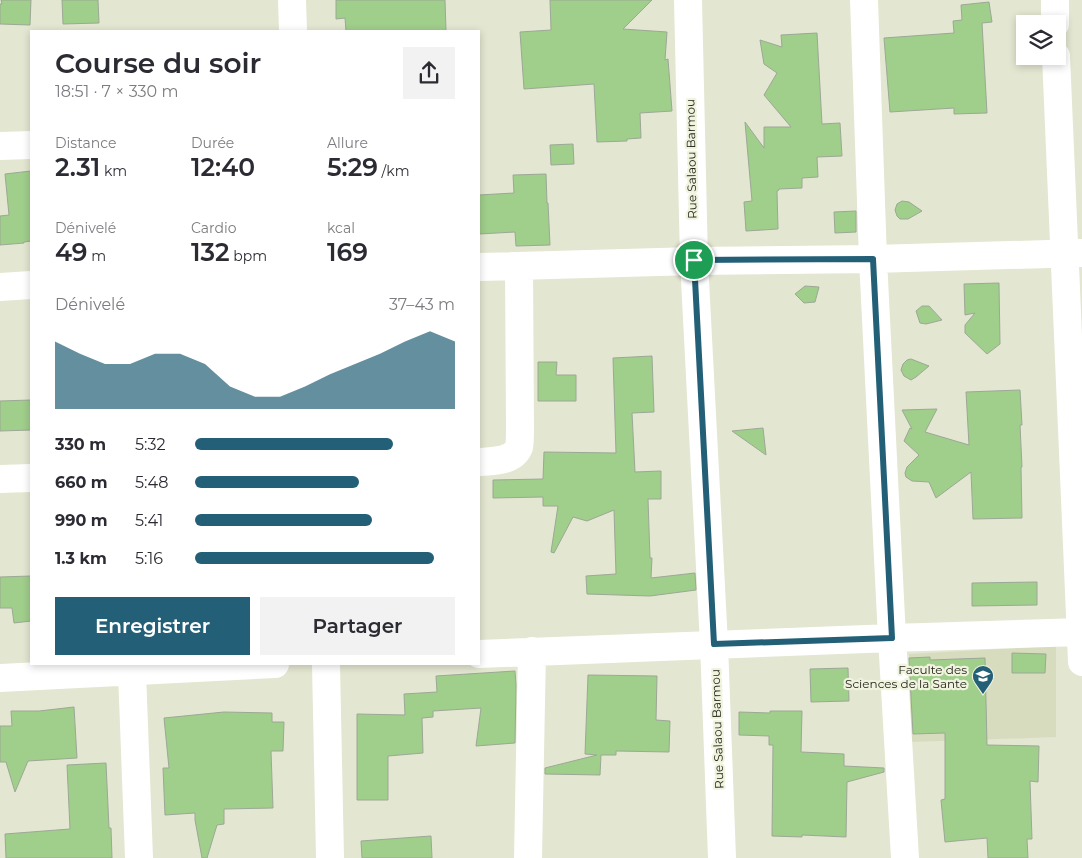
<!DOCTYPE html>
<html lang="fr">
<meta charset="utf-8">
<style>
:root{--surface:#fff;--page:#f2f2f3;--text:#2b2b33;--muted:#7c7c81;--accent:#236077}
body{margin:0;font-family:Montserrat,sans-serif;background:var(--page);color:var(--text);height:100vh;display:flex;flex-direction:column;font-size:19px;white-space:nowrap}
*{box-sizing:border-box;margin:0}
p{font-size:16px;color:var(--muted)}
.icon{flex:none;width:28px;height:28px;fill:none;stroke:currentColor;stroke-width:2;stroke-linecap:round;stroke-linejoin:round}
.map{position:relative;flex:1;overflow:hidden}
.details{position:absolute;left:30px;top:30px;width:450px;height:635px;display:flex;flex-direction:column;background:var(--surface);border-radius:0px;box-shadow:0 2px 8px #0003}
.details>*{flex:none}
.buttons{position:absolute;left:1016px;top:15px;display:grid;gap:10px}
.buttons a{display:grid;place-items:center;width:50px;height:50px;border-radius:0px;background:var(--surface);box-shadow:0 2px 8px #0003;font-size:25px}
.pin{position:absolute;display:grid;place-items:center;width:42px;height:42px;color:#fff;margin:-21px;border:2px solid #fff;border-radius:50%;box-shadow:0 1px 5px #0007}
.round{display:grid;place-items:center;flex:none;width:52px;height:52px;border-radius:0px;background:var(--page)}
.head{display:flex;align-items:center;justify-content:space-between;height:85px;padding:0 25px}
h1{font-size:28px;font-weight:600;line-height:38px}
.metrics{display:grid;grid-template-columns:repeat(3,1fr);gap:8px;height:85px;padding:5px 25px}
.metrics div{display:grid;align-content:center}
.metrics b{font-size:25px;font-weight:600}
.metrics small{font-size:14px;font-weight:400}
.metrics p{font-size:14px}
.chart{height:140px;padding:10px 25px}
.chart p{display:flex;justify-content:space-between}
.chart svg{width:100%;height:90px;margin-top:5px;fill:var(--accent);opacity:.7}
.primary-button{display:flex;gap:10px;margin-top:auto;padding:10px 25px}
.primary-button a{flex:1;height:58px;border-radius:0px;background:var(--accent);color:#fff;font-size:20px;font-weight:600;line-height:58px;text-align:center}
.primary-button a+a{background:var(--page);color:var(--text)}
ul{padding:0 25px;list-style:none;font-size:16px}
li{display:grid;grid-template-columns:80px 60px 1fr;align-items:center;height:38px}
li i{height:12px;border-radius:6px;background:var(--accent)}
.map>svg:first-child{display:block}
.built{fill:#d8dcbf}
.building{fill:#a0ce8b;stroke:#9ca896}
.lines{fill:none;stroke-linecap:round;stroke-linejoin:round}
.minor{stroke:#fff;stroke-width:28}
.tertiary{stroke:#fff;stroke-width:28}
.route-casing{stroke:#fff;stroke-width:10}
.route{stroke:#236077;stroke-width:6}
.labels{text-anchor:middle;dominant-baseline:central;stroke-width:4.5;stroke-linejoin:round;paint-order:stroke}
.street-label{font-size:12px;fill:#25261e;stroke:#f0f3dd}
.poi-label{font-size:12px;fill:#25261e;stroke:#f0f3dd;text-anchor:end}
</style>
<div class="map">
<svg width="1082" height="858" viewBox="0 0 1082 858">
<rect width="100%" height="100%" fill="#e3e6d0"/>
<path class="built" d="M1056,646V737L911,742L909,654Z"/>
<path class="building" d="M1,0H31L30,25L0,24V4H2Z
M62,0H98L99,23L63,24Z
M336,0H445L446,31H346L345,18L336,19Z
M550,0H652L623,29L667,32L665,60L668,59L672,111L640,113L641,138L627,139V141L597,142L594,84L524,89L520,32L551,30Z
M989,2L992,22L982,23L987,113L954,114V108L890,112L884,38L954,33L953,21L962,20L961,5Z
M817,33L822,124L840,123L842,156L817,157L818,177L802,178V188L779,189V190L777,191L778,229L746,231L744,202L752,201L745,122L764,148V127H791L764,95L777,73L764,64L760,40L782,47L781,35Z
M573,144L574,164L551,165L550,145Z
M31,171V241L24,242V243L0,245V216L9,215L5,174Z
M546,174L547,203H548L550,245L516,246L515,232L479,234V195L514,193L513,175Z
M902,201L909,202L922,211L908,219H900L897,216L895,210L897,204Z
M856,211V232L835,233L834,212Z
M999,283L1000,344L987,354L965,333V325L975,313L965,315L964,284Z
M805,286L819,287L815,302L804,303L795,294Z
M922,306H929L942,320L926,324L920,323L916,311Z
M652,356L654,412L632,413L635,472L661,471V499H648L650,558H652L651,578L695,573L696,590L650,596L587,594L586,576L616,574L614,510L587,521L573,517L554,553L551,552L558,506H543V497L493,498V480L543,479L544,452L616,453L613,358Z
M911,359L929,366L916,377L911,380L904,376L901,370L903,364L907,360Z
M538,362H557L556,375H576V401H538Z
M1020,390L1022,425H1020L1022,467H1021L1022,518L973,519L971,472L936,498L929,482L912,481L906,477L905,473L907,467L919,455L904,441L910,428L912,429L902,410L937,409L925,432L969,445L966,392Z
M31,400V430L0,431V401Z
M763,428L766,455L732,431Z
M31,576V621L14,623L12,608H0V577Z
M1037,582V605L972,606V583Z
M1012,653L1046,654L1045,673H1012Z
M930,657V660L985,658L987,745L1039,746L1038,782L1030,781L1032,839H1027L1028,858H988L987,838L945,842L941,800L945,799V733L913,734L909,658Z
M848,668L849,701L811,702L810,669Z
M515,671L516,685L515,743L476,746L481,708L433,711V717L422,718L423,753L388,756V800H357V714L405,715L404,694L437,692L436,676Z
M588,675L657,676L656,720L670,721L669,752L616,751V755H601L600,775L545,774V768L597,755L585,754Z
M74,707L77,758L28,761L15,792L6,762H0V726H12L11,711H39Z
M770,711H802L801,752L844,754V766L884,768V772L847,782L846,837L802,835V837L772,836L773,745H769V736L739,735V712L770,713Z
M224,712L272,713V722H284L283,751H271L273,808L224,809V824L217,825L207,858H202L195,820V813L165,815L163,768H169L164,718Z
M106,763L109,828H111L112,858H6L5,834L70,829L67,765Z
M431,836L432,858H362L361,841Z"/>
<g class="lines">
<path class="minor" d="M688,0L694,261L714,644L722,858
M864,0L873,259L892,638L905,858
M1055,0V24
M1056,56L1082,662
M0,146L31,145
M479,267L694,261L873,259L1082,253
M0,287L31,285
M479,462C492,461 513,462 519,447C520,442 520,435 520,430L519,266
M0,479L31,478
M479,654L892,638L1082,632
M132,672L139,858
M0,678L275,664
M528,858L532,651"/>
<path class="tertiary" d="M292,0L293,31
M326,664L330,858"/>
</g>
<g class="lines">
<g class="route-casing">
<path id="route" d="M873,259L892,638L714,644L694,260Z"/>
</g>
<use href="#route" class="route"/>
</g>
<defs>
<g id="university-pin" transform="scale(1.125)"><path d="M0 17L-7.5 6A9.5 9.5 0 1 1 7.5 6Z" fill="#236077" stroke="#f0f3dd"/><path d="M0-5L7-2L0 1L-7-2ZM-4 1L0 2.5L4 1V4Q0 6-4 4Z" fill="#fff"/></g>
</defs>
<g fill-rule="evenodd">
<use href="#university-pin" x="983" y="676"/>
</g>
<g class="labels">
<g class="street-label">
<text transform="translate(691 159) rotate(-91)">Rue Salaou Barmou</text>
<text transform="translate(717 729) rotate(-92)">Rue Salaou Barmou</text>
</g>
<g class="poi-label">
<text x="967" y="669">Faculte des<tspan x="967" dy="14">Sciences de la Sante</tspan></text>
</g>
</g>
</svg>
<div class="buttons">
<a><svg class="icon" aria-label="layers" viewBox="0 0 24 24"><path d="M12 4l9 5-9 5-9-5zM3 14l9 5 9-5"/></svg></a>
</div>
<div class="pin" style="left:694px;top:260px;background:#1e9e55"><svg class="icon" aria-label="arrive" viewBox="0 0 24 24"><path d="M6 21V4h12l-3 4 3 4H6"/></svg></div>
<section class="details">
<div class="head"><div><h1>Course du soir</h1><p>18:51 · 7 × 330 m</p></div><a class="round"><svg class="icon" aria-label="share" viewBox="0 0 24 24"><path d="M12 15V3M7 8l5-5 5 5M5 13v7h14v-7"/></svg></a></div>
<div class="metrics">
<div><p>Distance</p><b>2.31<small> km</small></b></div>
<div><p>Durée</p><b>12:40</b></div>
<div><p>Allure</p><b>5:29<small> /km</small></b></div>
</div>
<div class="metrics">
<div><p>Dénivelé</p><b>49<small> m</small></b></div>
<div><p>Cardio</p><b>132<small> bpm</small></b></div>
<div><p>kcal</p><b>169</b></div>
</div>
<div class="chart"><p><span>Dénivelé</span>37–43 m</p>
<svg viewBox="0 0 160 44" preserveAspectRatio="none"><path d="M0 44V11L10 17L20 22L30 22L40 17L50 17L60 22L70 33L80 38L90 38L100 33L110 27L120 22L130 17L140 11L150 6L160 11V44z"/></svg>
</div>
<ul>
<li><b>330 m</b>5:32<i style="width:76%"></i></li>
<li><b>660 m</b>5:48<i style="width:63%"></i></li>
<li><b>990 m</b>5:41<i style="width:68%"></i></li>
<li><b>1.3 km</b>5:16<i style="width:92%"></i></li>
</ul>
<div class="primary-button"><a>Enregistrer</a><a>Partager</a></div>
</section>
</div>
